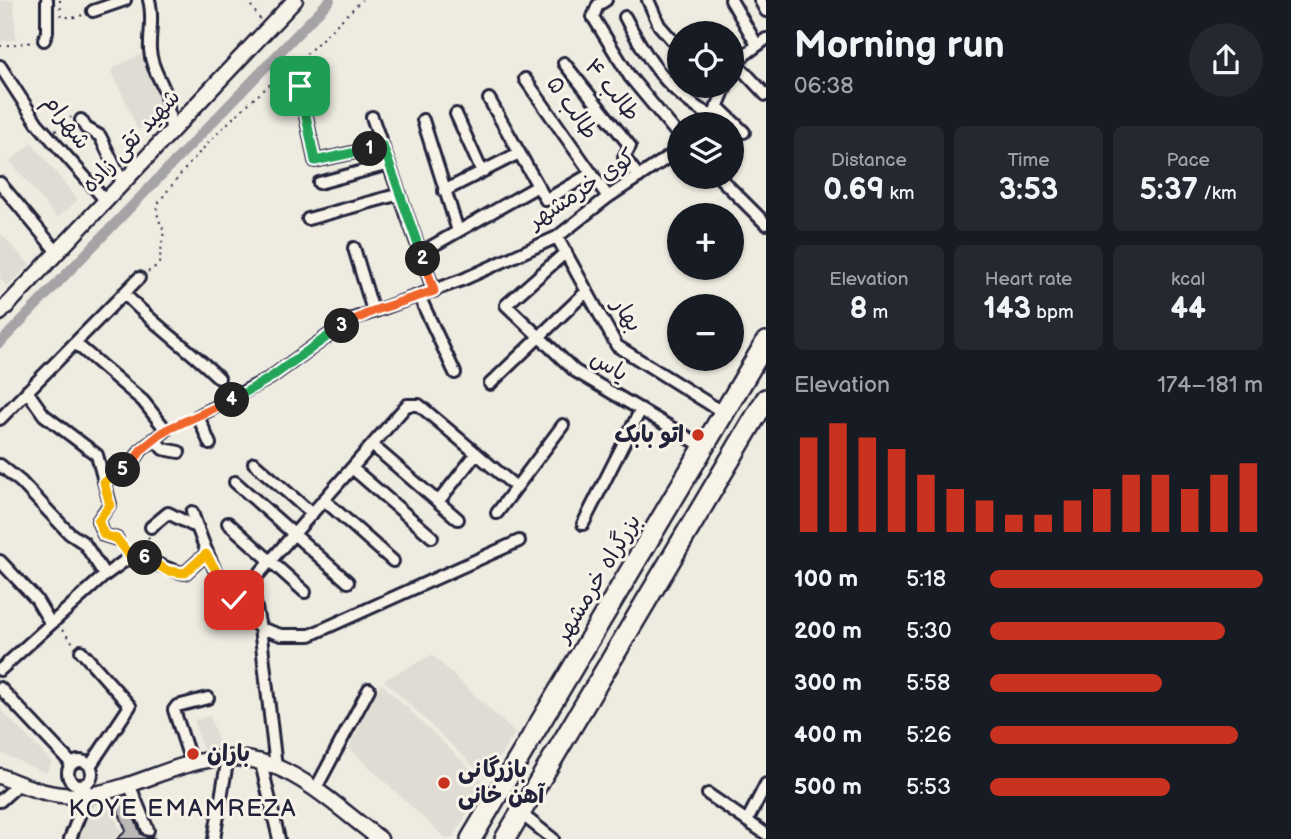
<!DOCTYPE html>
<meta charset="utf-8">
<style>
:root{--surface:#171b24;--page:#242831;--text:#f1f3f6;--muted:#9ea1a6;--accent:#c8321e}
body{margin:0;font-family:"Balsamiq Sans","Playpen Sans Arabic",sans-serif;background:var(--page);color:var(--text);height:100vh;display:flex;flex-direction:column;font-size:26px;white-space:nowrap}
*{box-sizing:border-box;margin:0}
p{font-size:23px;color:var(--muted)}
.icon{flex:none;width:38px;height:38px;fill:none;stroke:currentColor;stroke-width:2;stroke-linecap:round;stroke-linejoin:round}
.map{position:relative;flex:1;overflow:hidden}
.side{display:flex;flex-direction:column;background:var(--surface);width:525px}
.side>*{flex:none}
.tools{position:absolute;left:667px;top:21px;display:grid;gap:14px}
.tools a{display:grid;place-items:center;width:77px;height:77px;border-radius:50%;background:var(--surface);box-shadow:0 2px 5px #0004;font-size:35px}
.pin{position:absolute;display:grid;place-items:center;width:60px;height:60px;color:#fff;margin:-30px;border-radius:14px;box-shadow:0 4px 10px #0006}
.km{position:absolute;width:35px;height:35px;margin:-18px;border-radius:50%;background:#222;color:#fff;font-size:19px;line-height:35px;text-align:center}
.round{display:grid;place-items:center;flex:none;width:74px;height:74px;border-radius:37px;background:var(--page)}
.head{display:flex;align-items:center;justify-content:space-between;height:119px;padding:0 28px}
h1{font-size:38px;font-weight:700;line-height:52px}
.figures{display:grid;grid-template-columns:repeat(3,1fr);gap:10px;height:119px;padding:7px 28px}
.figures div{display:grid;align-content:center;border-radius:10px;background:var(--page);text-align:center}
.figures b{font-size:30px;font-weight:700}
.figures small{font-size:19px;font-weight:400}
.figures p{font-size:19px}
.chart{height:196px;padding:14px 28px}
.chart p{display:flex;justify-content:space-between}
.chart svg{width:100%;height:126px;margin-top:7px;stroke:var(--accent);stroke-width:6}
ul{padding:0 28px;list-style:none;font-size:23px}
li{display:grid;grid-template-columns:112px 84px 1fr;align-items:center;height:52px}
li i{height:18px;border-radius:9px;background:var(--accent)}
main{display:flex;flex:1;min-height:0}
.map>svg:first-child{display:block}
.built{fill:#dfdcd4}
.lines{fill:none;stroke-linecap:round;stroke-linejoin:round}
.canal{stroke:#a6a3a6;stroke-width:10}
.building{fill:#bbb8b7;stroke:#22223b;stroke-width:2}
.street-casing{stroke:#22223b;stroke-width:16}
.secondary-casing{stroke:#22223b;stroke-width:19}
.highway-casing{stroke:#22223b;stroke-width:24}
.path{stroke:#22223b;stroke-width:2;stroke-dasharray:2 5;stroke-linecap:butt}
.street{stroke:#f7f3e8;stroke-width:10}
.secondary{stroke:#f7f3e8;stroke-width:14}
.highway{stroke:#f7f3e8;stroke-width:19}
.split-1-casing{stroke:#fff;stroke-width:14}
.split-2-casing{stroke:#fff;stroke-width:14}
.split-3-casing{stroke:#fff;stroke-width:14}
.split-4-casing{stroke:#fff;stroke-width:14}
.split-5-casing{stroke:#fff;stroke-width:14}
.split-6-casing{stroke:#fff;stroke-width:14}
.split-7-casing{stroke:#fff;stroke-width:14}
.split-1{stroke:#22a559;stroke-width:9}
.split-2{stroke:#22a559;stroke-width:9}
.split-3{stroke:#f0652b;stroke-width:9}
.split-4{stroke:#22a559;stroke-width:9}
.split-5{stroke:#f0652b;stroke-width:9}
.split-6{stroke:#f5b400;stroke-width:9}
.split-7{stroke:#f5b400;stroke-width:9}
.poi-dot{fill:#c8321e;stroke:#f7f3e8;stroke-width:2.5}
.labels{text-anchor:middle;dominant-baseline:central;stroke-width:6;stroke-linejoin:round;paint-order:stroke}
.street-label{font-size:23px;fill:#22223b;stroke:#f7f3e8}
.poi-label{font-size:23px;font-weight:bold;fill:#22223b;stroke:#f7f3e8;text-anchor:start}
.neighbourhood-label{font-size:24px;letter-spacing:2px;fill:#22223b;stroke:#f7f3e8}
</style>
<main>
<div class="map">
<svg width="766" height="839" viewBox="0 0 766 839">
<rect width="100%" height="100%" fill="#eeebe1"/>
<filter id="ink" filterUnits="userSpaceOnUse"><feTurbulence type="fractalNoise" baseFrequency=".0143" numOctaves="2"/><feDisplacementMap in="SourceGraphic" scale="14" xChannelSelector="R" yChannelSelector="G"/><feConvolveMatrix kernelMatrix="1 2 1 2 8 2 1 2 1" color-interpolation-filters="sRGB"/></filter>
<g filter="url(#ink)">
<path class="built" d="M0,0H14L16,40L0,41Z
M146,52L162,109L138,130L111,69Z
M32,143L78,200L57,218L10,161Z
M0,233L30,265L7,287L0,278Z
M432,655L515,733L486,778L384,680Z
M381,683L485,783L452,839H446L349,748Z
M0,709L52,762L46,773L0,753Z
M210,716L220,747L205,750L202,748L194,720Z
M107,805L122,832L111,839H75L83,814Z"/>
<g class="lines">
<path class="canal" d="M0,343L330,0"/>
</g>
<path class="building" d="M126,798L141,834L156,839H117L126,831L115,803Z"/>
<g class="lines">
<g class="street-casing">
<path id="street" d="M149,0C154,18 149,33 150,50C151,67 160,78 165,92C169,104 168,118 172,131
M606,0L598,5L593,17L630,77L679,136
M648,0L659,25L679,48
M731,0L757,45
M760,0L766,11
M93,11L125,0
M625,17C647,59 669,94 713,117
M44,40L47,32V0
M732,62H735L766,95
M564,63L630,146L624,157L639,177
M0,66L37,123L106,201
M732,72L735,62L766,39
M525,79L608,197
M300,86L315,161L383,146
M489,99L538,186
M717,106L744,132
M456,114L482,172
M372,117L434,291
M81,120L86,128L100,136L123,183
M423,120L458,231
M706,124L713,117L726,86
M719,177L766,224
M0,183L57,252
M319,183L389,164
M444,191L519,153
M308,219L400,194
M557,237L617,346L724,413
M354,248L373,311
M566,252L506,305L575,371L704,447
M420,253L538,186L546,200L592,173
M124,293C153,325 189,348 219,378
M419,296L455,373
M75,343L143,401L166,430L141,450L131,465L104,482
M490,384L587,291
M27,391L44,415L97,455L110,504L98,521L104,535L117,539
M0,419L139,278
M154,439L163,449L179,452
M210,444L198,416L270,378L350,320L462,280L557,237L608,197L679,150
M372,445L458,519
M254,463L312,514
M0,465L21,482L69,533L84,543L105,575
M352,468L432,537
M235,482L348,582
M516,487L419,405H407L251,583L260,628L281,635H310L519,541
M324,500L393,561
M438,502L476,454
M192,512C207,556 223,598 260,628L276,767
M497,513L563,425
M228,523L305,592
M583,524L641,409
M151,527L168,513L198,528
M0,561L36,599L51,624
M81,651L130,706L90,766
M0,670L105,575L130,557C151,557 165,571 185,573L206,554
M0,688L72,764
M68 773a12 12 0 1 1 24 0a12 12 0 1 1-24 0Z
M191,762L174,710L177,706L208,698
M261,763L279,839
M129,784L148,830
M315,790L369,689
M708,794L766,834
M0,801L19,784
M520,813L553,839
M747,821L766,784
M70,839L87,795L86,789
M214,839L228,757"/>
</g>
<g class="secondary-casing">
<path id="secondary" d="M0,313L295,0
M0,776C28,788 56,799 88,795C155,785 202,740 274,766C312,781 347,815 380,839"/>
</g>
<g class="highway-casing">
<path id="highway" d="M471,839L766,342
M505,839L766,399"/>
</g>
<path class="path" d="M60,0L61,15L71,18L83,15
M247,0L260,19
M0,46L34,42
M299,78L297,63L362,0
M55,131L63,128L71,117
M148,272L159,264L164,231L158,218L157,205C195,152 245,103 297,63
M173,426L187,420
M139,549L151,535
M62,630L74,644"/>
<use href="#street" class="street"/>
<use href="#secondary" class="secondary"/>
<use href="#highway" class="highway"/>
</g>
</g>
<g class="lines" filter="url(#ink)">
<g class="split-1-casing">
<path id="split-1" d="M300,86L315,161L370,149"/>
</g>
<g class="split-2-casing">
<path id="split-2" d="M370,149L383,146L423,259"/>
</g>
<g class="split-3-casing">
<path id="split-3" d="M342,326L373,311L434,291L423,259"/>
</g>
<g class="split-4-casing">
<path id="split-4" d="M232,400L270,378L342,326"/>
</g>
<g class="split-5-casing">
<path id="split-5" d="M123,470L131,466L141,450L166,430L232,400"/>
</g>
<g class="split-6-casing">
<path id="split-6" d="M123,470L104,482L110,505L98,521L104,535L117,539L131,557L145,558"/>
</g>
<g class="split-7-casing">
<path id="split-7" d="M145,558L168,571L185,573L206,554L234,600"/>
</g>
<use href="#split-1" class="split-1"/>
<use href="#split-2" class="split-2"/>
<use href="#split-3" class="split-3"/>
<use href="#split-4" class="split-4"/>
<use href="#split-5" class="split-5"/>
<use href="#split-6" class="split-6"/>
<use href="#split-7" class="split-7"/>
</g>
<g class="poi-dot">
<circle cx="698" cy="435" r="7"/>
<circle cx="193" cy="754" r="7"/>
<circle cx="444" cy="783" r="7"/>
</g>
<g class="labels">
<g class="street-label">
<text transform="translate(612 90) rotate(51)">طالب ۴</text>
<text transform="translate(572 108) rotate(55)">طالب ۵</text>
<text transform="translate(67 122) rotate(53)">شهرام</text>
<text transform="translate(131 141) rotate(-47)">شهید تقی زاده</text>
<text transform="translate(582 189) rotate(-34)">کوی خرمشهر</text>
<text transform="translate(627 315) rotate(57)">بهار</text>
<text transform="translate(609 366) rotate(30)">یاس</text>
<text transform="translate(598 578) rotate(-59)">بزرگراه خرمشهر</text>
</g>
<g class="poi-label">
<text x="684" y="435" text-anchor="end">اتو بابک</text>
<text x="207" y="754">باران</text>
<text x="458" y="770">بازرگانی<tspan x="458" dy="26">آهن خانی</tspan></text>
</g>
<g class="neighbourhood-label">
<text x="183" y="808">KOYE EMAMREZA</text>
</g>
</g>
</svg>
<div class="tools">
<a><svg class="icon" aria-label="locate" viewBox="0 0 24 24"><circle cx="12" cy="12" r="6"/><path d="M12 2v4M12 18v4M2 12h4M18 12h4"/></svg></a>
<a><svg class="icon" aria-label="layers" viewBox="0 0 24 24"><path d="M12 4l9 5-9 5-9-5zM3 14l9 5 9-5"/></svg></a>
<a>+</a>
<a>−</a>
</div>
<div class="pin" style="left:300px;top:86px;background:#1e9e55"><svg class="icon" aria-label="arrive" viewBox="0 0 24 24"><path d="M6 21V4h12l-3 4 3 4H6"/></svg></div>
<div class="pin" style="left:234px;top:600px;background:#d93025"><svg class="icon" aria-label="check" viewBox="0 0 24 24"><path d="M5 12l5 5 9-10"/></svg></div>
<b class="km" style="left:370px;top:149px">1</b>
<b class="km" style="left:423px;top:259px">2</b>
<b class="km" style="left:342px;top:326px">3</b>
<b class="km" style="left:232px;top:400px">4</b>
<b class="km" style="left:123px;top:470px">5</b>
<b class="km" style="left:145px;top:558px">6</b>
</div>
<section class="side">
<div class="head"><div><h1>Morning run</h1><p>06:38</p></div><a class="round"><svg class="icon" aria-label="share" viewBox="0 0 24 24"><path d="M12 15V3M7 8l5-5 5 5M5 13v7h14v-7"/></svg></a></div>
<div class="figures">
<div><p>Distance</p><b>0.69<small> km</small></b></div>
<div><p>Time</p><b>3:53</b></div>
<div><p>Pace</p><b>5:37<small> /km</small></b></div>
</div>
<div class="figures">
<div><p>Elevation</p><b>8<small> m</small></b></div>
<div><p>Heart rate</p><b>143<small> bpm</small></b></div>
<div><p>kcal</p><b>44</b></div>
</div>
<div class="chart"><p><span>Elevation</span>174–181 m</p>
<svg viewBox="0 0 160 44" preserveAspectRatio="none"><path d="M5 44V11M15 44V6M25 44V11M35 44V15M45 44V24M55 44V29M65 44V33M75 44V38M85 44V38M95 44V33M105 44V29M115 44V24M125 44V24M135 44V29M145 44V24M155 44V20"/></svg>
</div>
<ul>
<li><b>100 m</b>5:18<i style="width:100%"></i></li>
<li><b>200 m</b>5:30<i style="width:86%"></i></li>
<li><b>300 m</b>5:58<i style="width:63%"></i></li>
<li><b>400 m</b>5:26<i style="width:91%"></i></li>
<li><b>500 m</b>5:53<i style="width:66%"></i></li>
</ul>
</section>
</main>
